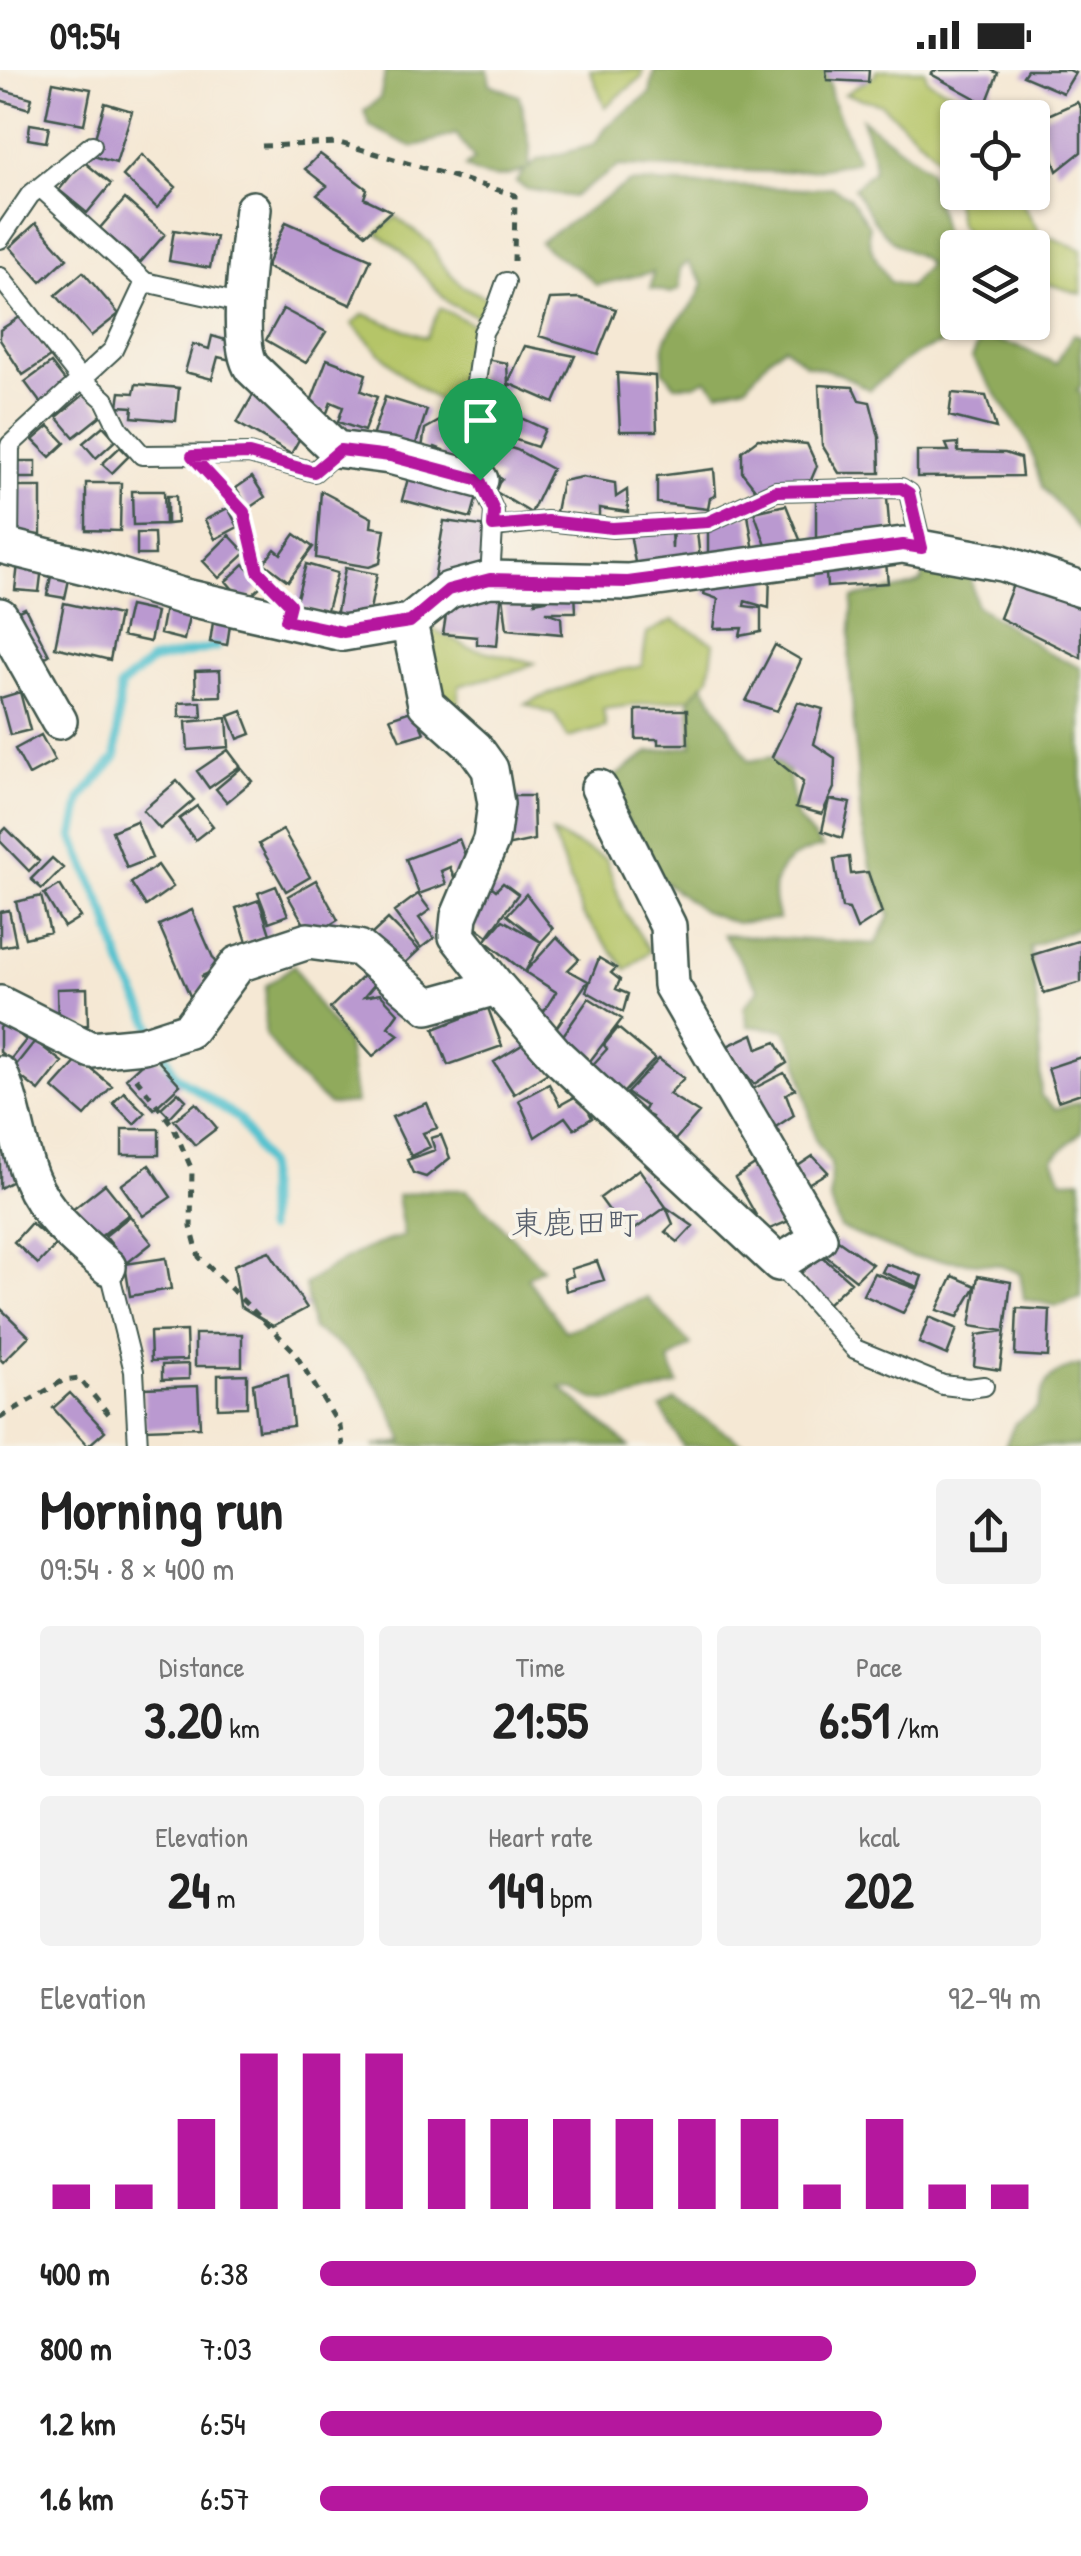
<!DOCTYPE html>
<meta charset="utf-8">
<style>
:root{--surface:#fff;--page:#f2f2f2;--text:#222;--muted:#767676;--accent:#b5179e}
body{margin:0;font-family:"Patrick Hand","Klee One",sans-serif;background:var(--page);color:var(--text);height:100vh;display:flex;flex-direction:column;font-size:38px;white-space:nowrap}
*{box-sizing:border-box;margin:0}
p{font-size:32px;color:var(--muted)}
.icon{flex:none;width:55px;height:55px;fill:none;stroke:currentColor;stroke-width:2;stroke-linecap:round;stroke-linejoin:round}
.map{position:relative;height:1376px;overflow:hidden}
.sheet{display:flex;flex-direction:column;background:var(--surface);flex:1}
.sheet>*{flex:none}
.controls{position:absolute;left:940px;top:30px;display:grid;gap:20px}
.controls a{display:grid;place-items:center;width:110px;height:110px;border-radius:10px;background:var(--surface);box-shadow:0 2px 8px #0004;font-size:50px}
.pin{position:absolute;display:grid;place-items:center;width:85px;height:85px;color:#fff;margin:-102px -42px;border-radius:50% 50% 50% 0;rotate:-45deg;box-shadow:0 0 10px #0007}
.pin .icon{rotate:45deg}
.round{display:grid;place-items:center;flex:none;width:105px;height:105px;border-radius:10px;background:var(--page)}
.headline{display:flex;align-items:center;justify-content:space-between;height:170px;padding:0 40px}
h1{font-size:55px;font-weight:700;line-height:75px}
.metrics{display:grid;grid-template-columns:repeat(3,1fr);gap:15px;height:170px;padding:10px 40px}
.metrics div{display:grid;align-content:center;border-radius:10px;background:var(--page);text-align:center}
.metrics b{font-size:50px;font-weight:700}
.metrics small{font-size:28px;font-weight:400}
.metrics p{font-size:28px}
.chart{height:280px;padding:20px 40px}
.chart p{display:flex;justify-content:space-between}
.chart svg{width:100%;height:180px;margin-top:10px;stroke:var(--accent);stroke-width:6}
ul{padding:0 40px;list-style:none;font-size:32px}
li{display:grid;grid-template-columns:160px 120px 1fr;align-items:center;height:75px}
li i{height:25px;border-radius:12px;background:var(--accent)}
.status{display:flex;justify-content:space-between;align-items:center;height:70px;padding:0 50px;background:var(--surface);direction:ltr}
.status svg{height:28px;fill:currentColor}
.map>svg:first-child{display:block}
.green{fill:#b5c568;stroke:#6a814e;stroke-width:2.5}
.forest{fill:#90aa5c;stroke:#587448;stroke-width:2.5}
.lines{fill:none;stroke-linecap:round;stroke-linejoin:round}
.stream{stroke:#56c2cf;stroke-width:9}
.building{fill:#ba99d0}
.service-casing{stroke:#3f574c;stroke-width:22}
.minor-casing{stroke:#3f574c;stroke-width:40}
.path{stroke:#3f574c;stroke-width:5;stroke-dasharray:8 8;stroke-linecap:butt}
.service{stroke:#fff;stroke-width:18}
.minor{stroke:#fff;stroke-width:35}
.route-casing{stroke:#fff;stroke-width:20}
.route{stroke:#b5179e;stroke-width:12}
.labels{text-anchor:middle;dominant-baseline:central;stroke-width:8;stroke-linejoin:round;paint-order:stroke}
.neighbourhood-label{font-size:32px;fill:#555d6b;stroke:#f7f3e8}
</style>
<div class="status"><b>09:54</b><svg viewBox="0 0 49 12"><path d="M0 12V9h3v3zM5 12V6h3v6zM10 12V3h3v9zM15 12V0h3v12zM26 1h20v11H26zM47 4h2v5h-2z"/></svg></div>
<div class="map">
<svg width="1081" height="1376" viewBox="0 0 1081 1376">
<rect width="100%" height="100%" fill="#f7f3e8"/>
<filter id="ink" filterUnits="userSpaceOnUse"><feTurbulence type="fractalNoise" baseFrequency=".01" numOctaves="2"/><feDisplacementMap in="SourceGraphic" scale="20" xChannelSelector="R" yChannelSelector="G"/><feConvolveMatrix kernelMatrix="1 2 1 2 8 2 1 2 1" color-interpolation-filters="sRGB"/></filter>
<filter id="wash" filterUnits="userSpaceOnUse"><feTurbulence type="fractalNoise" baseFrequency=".0048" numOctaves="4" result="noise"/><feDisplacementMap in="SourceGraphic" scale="40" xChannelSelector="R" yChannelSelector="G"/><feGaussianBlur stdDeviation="2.25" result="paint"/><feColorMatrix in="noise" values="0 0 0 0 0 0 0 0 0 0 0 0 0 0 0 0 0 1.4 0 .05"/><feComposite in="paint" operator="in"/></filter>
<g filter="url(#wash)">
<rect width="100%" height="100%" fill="#f5e8d4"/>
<path class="green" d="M590,0H643L642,7L605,37Z
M876,0H925L927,10C946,20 965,29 986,34C1006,38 1021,41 1039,49L1040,83L1033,91L1032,48H958V122L1016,123L1040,163L1081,179V224L1033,209L1032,178L977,177L959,154L950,104L927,76L881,34L845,24L875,5Z
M396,147L430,173L440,192L462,216L491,230L478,247L450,234L400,180L377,163Z
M440,238L476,256L469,301L462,314V333L453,338C411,318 384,287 352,254L364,244L426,268Z
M416,550L468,577L534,593C510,606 485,607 459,616V640L468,663L442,642Z
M673,550L714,573L709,608L690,628L603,639L606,657L568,668L555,645L525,634L596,605L642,596L647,563Z
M552,763L606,789L623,839L650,881L627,900L583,845Z"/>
<path class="forest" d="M386,0H488L490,14L519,26L530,76L529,98L537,90L594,75L606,57L650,23L654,0H827L832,29L858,91L819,99L773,102L619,96L573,127L527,119L516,112L525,100C501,109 487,111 465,97L474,89L456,64L413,77L370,56L364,41L380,28Z
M862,49L929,100L944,165L957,182L958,252L982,253V267L1017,276L1056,294L1073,264L1081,266V316L1077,320L1081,323V462L1042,417L1028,372L972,288L981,268C929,271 908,285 870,320L838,303L805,294L784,276L770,287L747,315L718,322L706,309L695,315H675L663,300C664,292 663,283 664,275C670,250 696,242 703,212L688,192L680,198V218L671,223L651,218L653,202L596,215C580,195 556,191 540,172L630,112L802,119L832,117L849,127L869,156C866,177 879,194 890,212L909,217L928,195C920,184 912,184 901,177C879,164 866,138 854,118L873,101L874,91Z
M928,493L970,503L976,535L1050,584L1081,598V856L1030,877L1038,943L1041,1026L1056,1039L1081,1032V1062L1053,1088L1062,1110L1081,1109V1228L1057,1236L1024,1229L1020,1203L998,1195L911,1187L840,1158L830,1130L831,1094L815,1069L797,985L785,960L748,956L744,937L759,919L723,865L876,874L890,846L869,791L861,751L849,589L853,528C876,521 899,522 921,512Z
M703,614L749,691L772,687L788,700L797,748L822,777C781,786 765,809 779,849L736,853L703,841L659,808L624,745L613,708L649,682L692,676L690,628Z
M294,895L319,937L347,973L356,1033L329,1035L295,1004L265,964L266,916Z
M429,1120H467L542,1198L527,1208L565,1261C594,1252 618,1236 647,1228L691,1275L669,1291L678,1314C659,1321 618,1334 598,1330C582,1327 580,1316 560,1317L629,1376H373L404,1372C383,1319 364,1286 312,1259L305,1215C338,1191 365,1176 404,1166L397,1126Z
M1081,1295V1376H1005L1015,1353L1037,1338C1044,1309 1052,1301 1081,1295Z
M675,1330L747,1376H683L661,1338Z"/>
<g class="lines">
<path class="stream" d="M154,961L122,896L108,849L73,767L81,728L116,687L120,617L151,591L216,577
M163,979L175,1005L239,1049L267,1096V1159"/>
</g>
<g id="blocks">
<path class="building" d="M826,0H869L868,12L827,10Z
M936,0H991L998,3L986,34L931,4Z
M1027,0H1069L1075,3L1063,23L1023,6Z
M53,12L91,19L84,54L46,47Z
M0,19L32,28L29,39L0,30Z
M1077,32L1081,38V82L1057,101L1039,49Z
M105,33L132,41L116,93L90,85Z
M30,54L49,57L46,72L28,69Z
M320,84L367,119L364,128L391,141L366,164L317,125L327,116L305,99Z
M142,85L176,117L157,138L123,106Z
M83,91L111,114L87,143L59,120Z
M125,129L165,164L140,193L100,158Z
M286,152L371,189L351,235L266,197Z
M36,153L67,188L41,212L10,177Z
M174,160L216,167L210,198L169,191Z
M83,202L119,244L91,266L56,225Z
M579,228L616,239L598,284L539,266L550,229Z
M283,239L326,262L306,293L266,270Z
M23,245L50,287L23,305L0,270V260Z
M212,266L236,273L231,290L218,287L212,309L185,302L193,274L209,279Z
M525,276L575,286L554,333L508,313L509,320L497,322L495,330L476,325L480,288L507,293L508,313Z
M327,289L366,304L361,321L377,327L364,361L338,352L343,337L331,332L327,343L309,337Z
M51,293L68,315L42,335L25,312Z
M617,303L655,306L657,361H620Z
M136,314L179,318L176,351L132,347L133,337L118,336L120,322L134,323Z
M819,315L853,317L859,330L870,332L879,367L880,403H839L822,375Z
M87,322L104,343L74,367L57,347Z
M952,323L986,326L996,358L949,346Z
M253,325L307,355L291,384L237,353Z
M385,327L427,340L413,383L371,370Z
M497,337L545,359L537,377L483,359Z
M447,347L480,364L472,408L441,392L443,380L435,377L431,384L422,378L425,359Z
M49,356L65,373L50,387L33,370Z
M103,356L116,370L96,388L83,373Z
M758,369L807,374L817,396L811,410L757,421L742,402V381Z
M488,371L517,380L552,399L531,443L493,420L502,409L482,398Z
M958,373V382L1005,383L1020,388L1022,406L917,407V381H949L946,374Z
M120,377L129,386L112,403L102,394Z
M14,391H36V408H14Z
M411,398L480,415L471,448L402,430Z
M714,399L716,425L710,428L708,439L657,433V406Z
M252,407L265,427L249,438L236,418Z
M582,407L615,413L616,427L627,420L628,442L599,438V448L556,442L562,411Z
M86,413H121L120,461L86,460Z
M18,417H41V465H18Z
M132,421H164L165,454L133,455Z
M321,421L372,448L371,457L385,459L380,493L369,497L316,488Z
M816,421L887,428L890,465L816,469Z
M167,426H176L177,453L167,454Z
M786,435L801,472L768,481L754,442Z
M228,438L238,457L215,469L205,450Z
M748,445L754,481L708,486V452Z
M444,451L489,457L487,505L433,515Z
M673,454L697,461L700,489L638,510L629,457L671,460L672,479Z
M137,463H154L155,485H137Z
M295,464L313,477L288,511L264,493L275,479L281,484Z
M229,465L246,483L219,508L203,491Z
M885,482L888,513L827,517L825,492Z
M18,494L42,497L39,522L15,520Z
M244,494L262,515L244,532L226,511Z
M306,494L337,503L326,544L295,535Z
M53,497L71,500L65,528L47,525Z
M345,498L377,504L368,550L335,552Z
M770,501L769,538L745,531L744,536L761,538V562L740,566L742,558L714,559L718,529L704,524L708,510Z
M1016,507L1081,531V588L1000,548Z
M502,518L536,520L535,532L546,530L545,521L575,522L576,542H546L561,547L562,564L507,559L502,518L497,576L477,574V567L443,564L448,533L472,522Z
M167,527L192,532L184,570L160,564Z
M64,533L119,545L110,590L55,577Z
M129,536L156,542L150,572L122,566Z
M25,538L49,585L33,594L8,546Z
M215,539L232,541L227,575L210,572Z
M775,575L801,590L777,641L746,631Z
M220,600L221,626L196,627L195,601Z
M20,622L30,660L10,665L0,628Z
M201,632L202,647H179V633Z
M798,632L823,639L814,674L835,688L834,718L822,744L796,737L803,712L772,687Z
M414,640L424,663L400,670L390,648Z
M636,640H687L688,674H658V669H636Z
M242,641L251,664L238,669L229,646Z
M227,648L229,677L188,680L186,652Z
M41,665L55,691L29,705L15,679Z
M228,680L240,696L209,718L197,701Z
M241,698L252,711L227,732L216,719Z
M177,711L194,730L160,759L143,740Z
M507,726H533L534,770L506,776Z
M829,729L850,733L842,768L822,761Z
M197,736L213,756L195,770L179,749Z
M136,751L152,788L127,798L112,761Z
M6,758L39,791L29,801L0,771V764Z
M283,760L310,807L286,821L259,774Z
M459,769L471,801L454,808L450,797L441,801L446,814L419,824L406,789Z
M849,787L851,804L868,802L882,843L857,859L849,839L842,838L834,789Z
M52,788L63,798L42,819L31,809Z
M158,795L173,817L146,836L131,813Z
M316,810L338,850L311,866L288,826Z
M487,813L496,820L503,813L518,824L488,866L466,849Z
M60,815L80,847L64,857L44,824Z
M276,816L288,845L269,852L258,823Z
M418,824L430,840L419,848L434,868L421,878L394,842Z
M526,824L553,859L541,872L507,845Z
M41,826L50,862L25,868L16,832Z
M259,830L270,864L247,872L236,838Z
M9,840L16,874L0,877V842Z
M192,840L218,899L202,906L207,918L190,926L159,855Z
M388,849L419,880L402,896L371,865Z
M503,850L541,872L525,902L485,871Z
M557,867L579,889L568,900L588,911L552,964L537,952L556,922L525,902Z
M1081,870V912L1044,923L1032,885Z
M599,888L616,898L611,903L620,910L616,919L628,924L623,942L586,921Z
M371,898L380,908L364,927L380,924L398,943L388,957L399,965L373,986L330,938Z
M87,918L88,955L58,956L57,919Z
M589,928L622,949L590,991L576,981L555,977Z
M488,938L502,976L448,995L434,959Z
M5,952L26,970L10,990L0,982V958Z
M618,958L655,989L622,1024L588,1000L607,979L604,975Z
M753,964L758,979L776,972L787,993L754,1014L725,977Z
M35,971L62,992L39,1021L12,1000Z
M527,972L551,1001L514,1024L494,992Z
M152,984L180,1015L154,1039L126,1008Z
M1081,987V1023L1058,1031L1048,998Z
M79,989L112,1016L85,1046L53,1018Z
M659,989L684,1008L669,1024L699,1043L675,1070L647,1054L652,1047L643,1042L646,1036L627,1023Z
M784,1003L795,1019L786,1024L794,1045L771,1060L751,1020Z
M549,1014L560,1035L580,1024L592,1048L574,1059L565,1047L535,1067L519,1030Z
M124,1022L145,1043L134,1054L113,1033Z
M178,1022L186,1030L170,1047L161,1038Z
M196,1033L217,1058L195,1075L174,1050Z
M427,1033L437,1058L423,1063L430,1077L411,1086L392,1047Z
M122,1059H159V1085H122Z
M441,1065L450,1088L426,1107L413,1103L407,1090L435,1080L431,1068Z
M3,1071L22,1106L0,1118V1073Z
M813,1086L828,1102L801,1118L792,1100Z
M767,1087L801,1146L765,1161L735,1108Z
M149,1095L171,1127L143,1146L121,1115Z
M639,1099L666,1137L627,1165L600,1128Z
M105,1114L129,1144L95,1171L71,1141Z
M666,1137L693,1156L678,1172L665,1162L673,1154Z
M130,1146L152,1173L127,1193L105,1166Z
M31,1153L56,1175L38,1194L14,1172Z
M838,1170L872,1194L856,1210L823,1184Z
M269,1181L307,1238L273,1256L240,1236L234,1195Z
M820,1185L851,1212L827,1234L799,1205Z
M166,1188L171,1219L130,1226L125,1194Z
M597,1191L604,1210L566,1221L564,1209L573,1206L571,1199Z
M886,1194L922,1206L918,1217L882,1202Z
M874,1203L917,1219L903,1243L863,1225Z
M953,1206L976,1216L958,1247L937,1240Z
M978,1206L1011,1212L1000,1300L974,1296L977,1265L1003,1261L970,1256Z
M0,1238L29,1266L3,1292L0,1289Z
M1017,1238L1050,1240L1048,1287L1015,1285Z
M929,1247L957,1259L947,1285L919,1273Z
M186,1261L187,1290L151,1291L150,1262Z
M195,1264H242V1296H195Z
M189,1294V1309L162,1310V1295Z
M247,1304V1337L218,1338V1305Z
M288,1304L293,1356L258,1360L253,1314Z
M198,1316L200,1357L145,1359L143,1318Z
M70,1323L105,1361L88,1376L53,1338Z"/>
</g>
</g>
<g filter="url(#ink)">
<use href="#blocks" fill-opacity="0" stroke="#3f574c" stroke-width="2.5"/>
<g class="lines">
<g class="service-casing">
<path id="service" d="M40,117L145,212
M0,169L30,125L92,75
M0,207L77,305L105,330L119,359L142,385L249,384L314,402L340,379
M493,457L547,451L613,458L708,452L776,421L901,418L909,423L922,478
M9,477L10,375L113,280L145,212L244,234
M490,509L494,441L480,410L488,371L473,334L483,262L496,240L506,212
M779,1193L855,1279L943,1315L969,1318L984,1316
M108,1197L134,1301L138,1376"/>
</g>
<g class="minor-casing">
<path id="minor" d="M253,139C249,173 234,273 252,298L336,379L390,386L480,410
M0,475L89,497L181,526L343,563L409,552L449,520L490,509L628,512L903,475L1002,493L1081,519
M0,546L59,651
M497,917L557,986L779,1193L819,1168L671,915L668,856L599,718
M0,934L91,980L143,975L189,960L238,894L308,871L359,878L428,936L497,917L457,866L459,846L491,770L496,734L490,699L475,678L426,634L409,552
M0,1004C15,1038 17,1076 31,1109C46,1146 79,1172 108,1197"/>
</g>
<path class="path" d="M262,76L340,73L515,125L514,191
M211,406C221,417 237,429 244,442C255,465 250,493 267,512
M136,1008L173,1056L192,1100L191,1157L199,1187L293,1280L340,1357L343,1376
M0,1348L64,1310L79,1308L112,1348"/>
<use href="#service" class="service"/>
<use href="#minor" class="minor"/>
</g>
</g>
<g class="lines" filter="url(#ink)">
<g class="route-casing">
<path id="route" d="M340,380L390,386L480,410L494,441L493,456L547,451L612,458L708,452L776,421L901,418L909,423L922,478L903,475L628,512L490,509L448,520L410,552L343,562L286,550L290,534L258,501L244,442L192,386L249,384L314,402Z"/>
</g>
<use href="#route" class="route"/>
</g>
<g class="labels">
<g class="neighbourhood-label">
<text x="575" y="1152">東鹿田町</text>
</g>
</g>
</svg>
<div class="controls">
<a><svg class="icon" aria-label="locate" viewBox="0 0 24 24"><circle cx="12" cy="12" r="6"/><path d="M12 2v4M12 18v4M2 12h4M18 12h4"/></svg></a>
<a><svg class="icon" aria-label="layers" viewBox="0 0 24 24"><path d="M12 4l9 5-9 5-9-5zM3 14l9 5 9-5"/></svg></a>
</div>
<div class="pin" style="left:480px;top:410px;background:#1e9e55"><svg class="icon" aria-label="arrive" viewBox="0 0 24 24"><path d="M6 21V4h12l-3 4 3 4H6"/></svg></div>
</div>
<section class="sheet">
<div class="headline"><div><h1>Morning run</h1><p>09:54 · 8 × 400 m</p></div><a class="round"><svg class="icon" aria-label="share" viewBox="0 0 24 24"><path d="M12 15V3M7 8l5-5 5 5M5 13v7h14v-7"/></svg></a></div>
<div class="metrics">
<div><p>Distance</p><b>3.20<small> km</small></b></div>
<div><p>Time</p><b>21:55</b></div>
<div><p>Pace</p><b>6:51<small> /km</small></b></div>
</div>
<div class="metrics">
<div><p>Elevation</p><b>24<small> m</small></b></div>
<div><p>Heart rate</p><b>149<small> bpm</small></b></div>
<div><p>kcal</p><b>202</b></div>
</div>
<div class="chart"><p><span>Elevation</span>92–94 m</p>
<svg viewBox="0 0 160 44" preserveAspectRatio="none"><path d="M5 44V38M15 44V38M25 44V22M35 44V6M45 44V6M55 44V6M65 44V22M75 44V22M85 44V22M95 44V22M105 44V22M115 44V22M125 44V38M135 44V22M145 44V38M155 44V38"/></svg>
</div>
<ul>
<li><b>400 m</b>6:38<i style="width:91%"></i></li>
<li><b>800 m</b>7:03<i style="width:71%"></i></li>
<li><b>1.2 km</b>6:54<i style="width:78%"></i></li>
<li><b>1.6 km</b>6:57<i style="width:76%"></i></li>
</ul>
</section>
